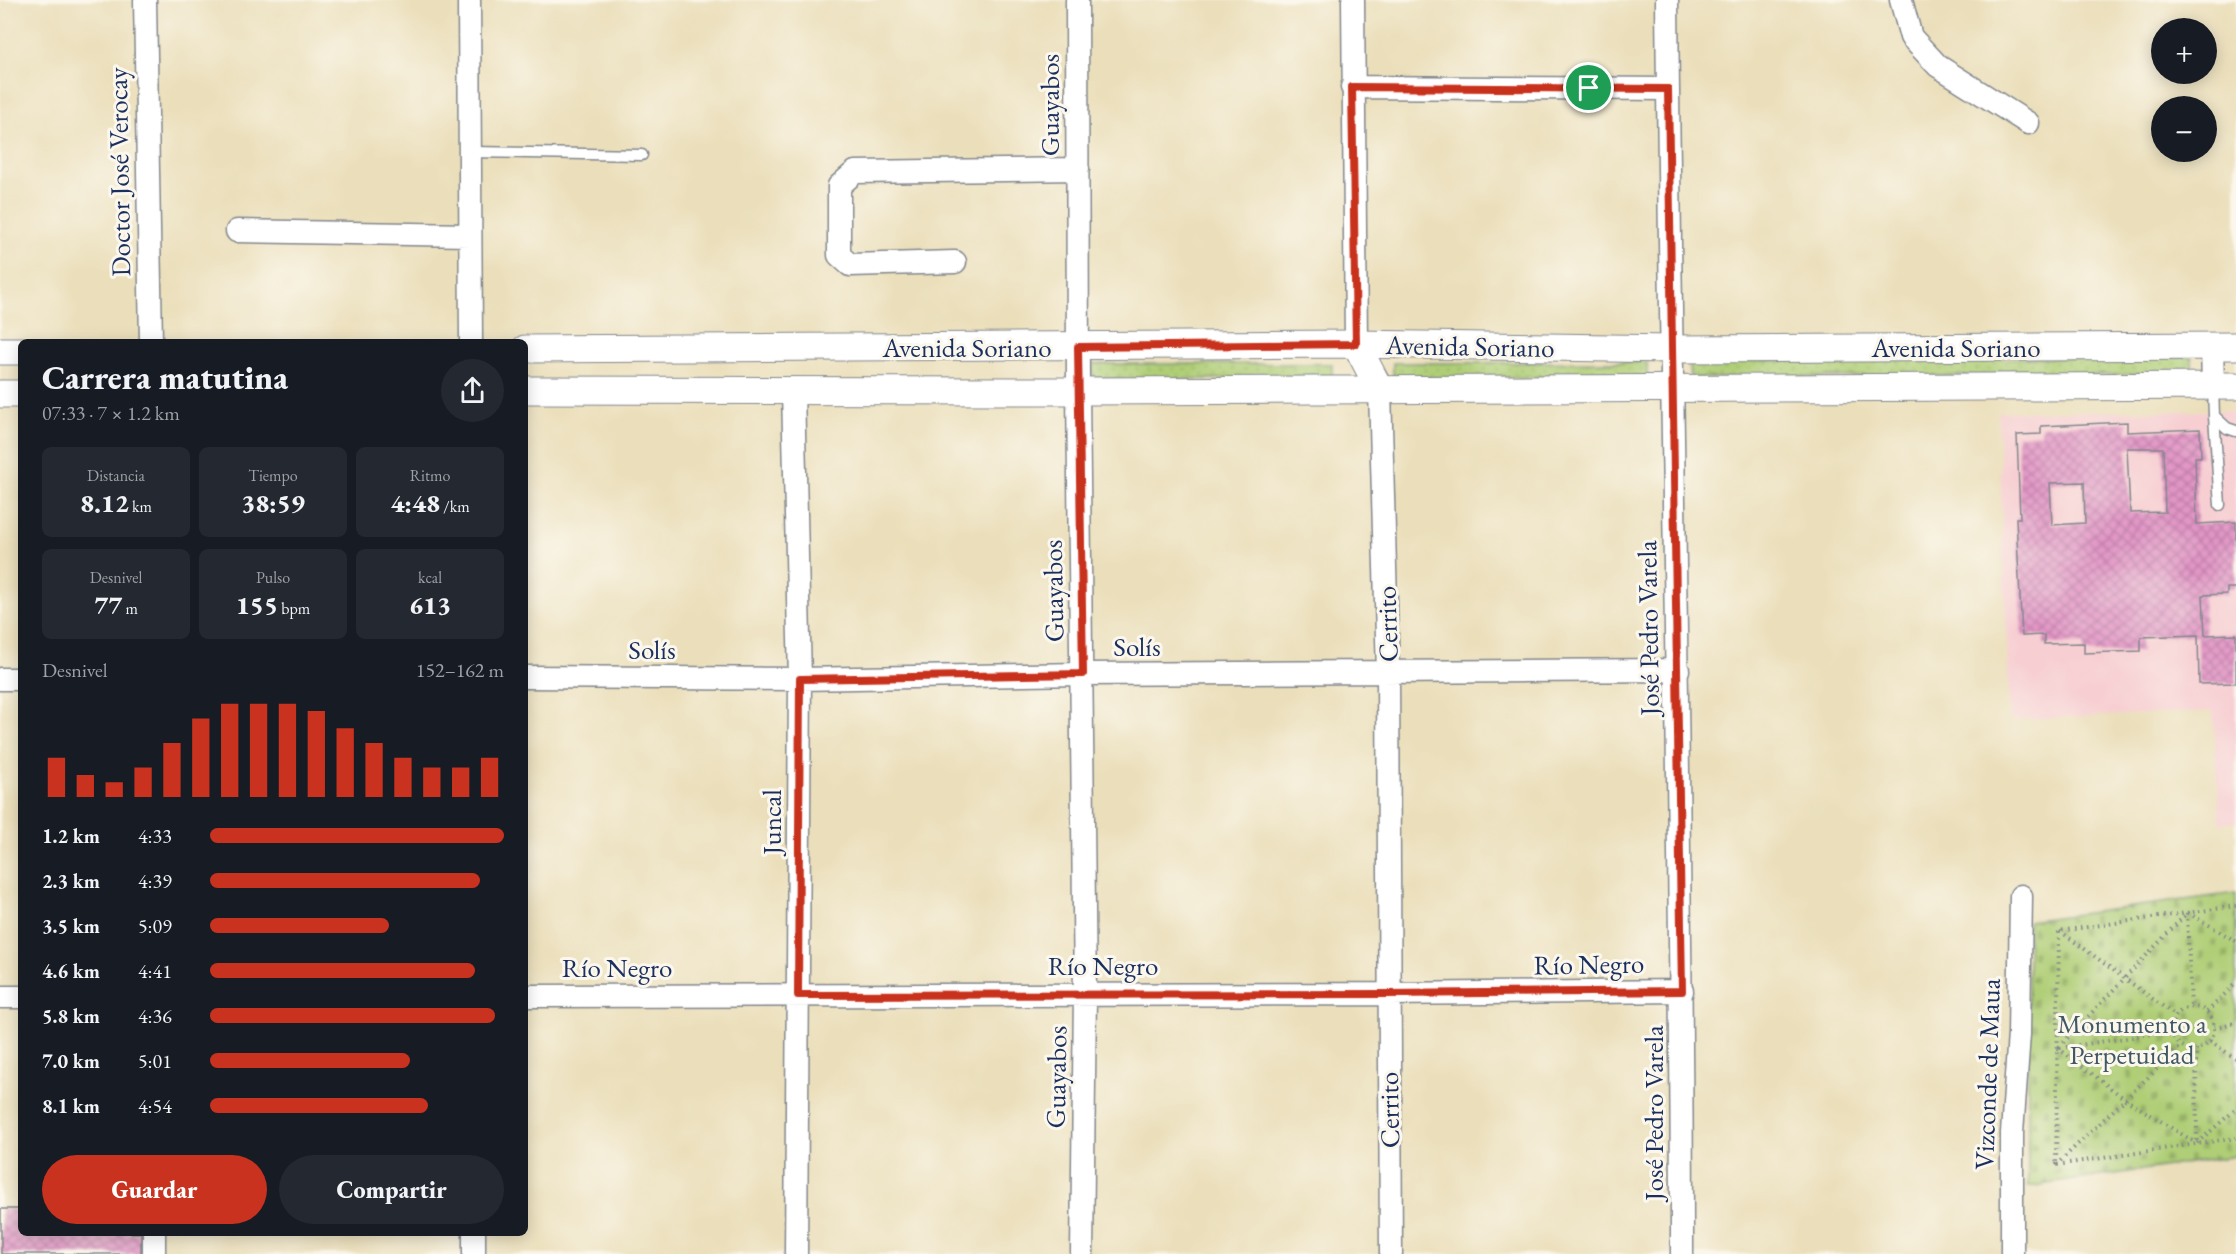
<!DOCTYPE html>
<html lang="es">
<meta charset="utf-8">
<style>
:root{--surface:#171b24;--page:#242831;--text:#f1f3f6;--muted:#9ea1a6;--accent:#c8321e}
body{margin:0;font-family:"EB Garamond",serif;background:var(--page);color:var(--text);height:100vh;display:flex;flex-direction:column;font-size:22px;white-space:nowrap}
*{box-sizing:border-box;margin:0}
p{font-size:20px;color:var(--muted)}
.icon{flex:none;width:33px;height:33px;fill:none;stroke:currentColor;stroke-width:2;stroke-linecap:round;stroke-linejoin:round}
.map{position:relative;flex:1;overflow:hidden}
.drawer{position:absolute;left:18px;top:339px;width:510px;height:897px;display:flex;flex-direction:column;background:var(--surface);border-radius:9px;box-shadow:0 3px 15px #0003}
.drawer>*{flex:none}
.tools{position:absolute;left:2151px;top:18px;display:grid;gap:12px}
.tools a{display:grid;place-items:center;width:66px;height:66px;border-radius:50%;background:var(--surface);box-shadow:0 3px 15px #0003;font-size:30px}
.pin{position:absolute;display:grid;place-items:center;width:51px;height:51px;color:#fff;margin:-26px;border:3px solid #fff;border-radius:50%;box-shadow:0 2px 6px #0007}
.round{display:grid;place-items:center;flex:none;width:63px;height:63px;border-radius:32px;background:var(--page)}
.headline{display:flex;align-items:center;justify-content:space-between;height:102px;padding:0 24px}
h1{font-size:33px;font-weight:800;line-height:45px}
.stats{display:grid;grid-template-columns:repeat(3,1fr);gap:9px;height:102px;padding:6px 24px}
.stats div{display:grid;align-content:center;border-radius:9px;background:var(--page);text-align:center}
.stats b{font-size:26px;font-weight:800}
.stats small{font-size:16px;font-weight:400}
.stats p{font-size:16px}
.chart{height:168px;padding:12px 24px}
.chart p{display:flex;justify-content:space-between}
.chart svg{width:100%;height:108px;margin-top:6px;stroke:var(--accent);stroke-width:6}
.cta{display:flex;gap:12px;margin-top:auto;padding:12px 24px}
.cta a{flex:1;height:69px;border-radius:36px;background:var(--accent);color:#fff;font-size:24px;font-weight:800;line-height:69px;text-align:center}
.cta a+a{background:var(--page);color:var(--text)}
ul{padding:0 24px;list-style:none;font-size:20px}
li{display:grid;grid-template-columns:96px 72px 1fr;align-items:center;height:45px}
li i{height:15px;border-radius:8px;background:var(--accent)}
.map>svg:first-child{display:block}
.built{fill:#f7cfd3}
.grass{fill:url(#grass-dots);stroke:#657e6a;stroke-width:1.5}
.cemetery{fill:url(#cemetery-stones);stroke:#657e6a;stroke-width:1.5}
.building{fill:url(#building-cross-hatch);fill-rule:evenodd}
.lines{fill:none;stroke-linecap:round;stroke-linejoin:round}
.service-casing{stroke:#83878c;stroke-width:13}
.minor-casing{stroke:#83878c;stroke-width:25}
.tertiary-casing{stroke:#83878c;stroke-width:29}
.path{stroke:#83878c;stroke-width:4;stroke-dasharray:1.5 4.5;stroke-linecap:butt}
.service{stroke:#fff;stroke-width:10}
.minor{stroke:#fff;stroke-width:22}
.tertiary{stroke:#fff;stroke-width:27}
.route-casing{stroke:#fff;stroke-width:12}
.route{stroke:#c8321e;stroke-width:8}
.labels{text-anchor:middle;dominant-baseline:central;stroke-width:6;stroke-linejoin:round;paint-order:stroke}
.street-label{font-size:27px;fill:#1b2f5e;stroke:#fbf7ec}
.park-label{font-size:27px;fill:#405764;stroke:#fbf7ec}
</style>
<div class="map">
<svg width="2236" height="1254" viewBox="0 0 2236 1254">
<defs>
<pattern id="grass-dots" width="8" height="8" patternUnits="userSpaceOnUse" patternTransform="scale(1.5)"><rect width="8" height="8" fill="#afce76"/><path d="M2 2h.1M6 6h.1" fill="none" stroke="#96b168" stroke-width="1.8" stroke-linecap="round"/></pattern>
<pattern id="cemetery-stones" width="16" height="16" patternUnits="userSpaceOnUse" patternTransform="scale(1.5)"><rect width="16" height="16" fill="#afce76"/><path d="M2 7V4a2 2 0 0 1 4 0v3zM10 15v-3a2 2 0 0 1 4 0v3z" fill="#96b168"/></pattern>
<pattern id="building-cross-hatch" width="8" height="8" patternUnits="userSpaceOnUse" patternTransform="scale(1.5)"><rect width="8" height="8" fill="#e396c6"/><path d="M0 0l8 8M0 8l8-8" fill="none" stroke="#b77ba4"/></pattern>
</defs>
<rect width="100%" height="100%" fill="#fbf7ec"/>
<filter id="ink" filterUnits="userSpaceOnUse"><feTurbulence type="fractalNoise" baseFrequency=".0167" numOctaves="2"/><feDisplacementMap in="SourceGraphic" scale="12" xChannelSelector="R" yChannelSelector="G"/><feConvolveMatrix kernelMatrix="1 2 1 2 8 2 1 2 1" color-interpolation-filters="sRGB"/></filter>
<filter id="wash" filterUnits="userSpaceOnUse"><feTurbulence type="fractalNoise" baseFrequency=".008" numOctaves="4" result="noise"/><feDisplacementMap in="SourceGraphic" scale="24" xChannelSelector="R" yChannelSelector="G"/><feGaussianBlur stdDeviation="1.35" result="paint"/><feColorMatrix in="noise" values="0 0 0 0 0 0 0 0 0 0 0 0 0 0 0 0 0 1.4 0 .05"/><feComposite in="paint" operator="in"/></filter>
<g filter="url(#wash)">
<rect width="100%" height="100%" fill="#ebdfbb"/>
<path class="built" d="M2236,411V822L2220,823L2213,711L2010,720L1998,412Z"/>
<path class="grass" d="M2192,357V374L1690,378V361Z
M1647,362V377L1393,378V363Z
M1093,364H1332V379H1093Z"/>
<path class="cemetery" d="M2236,893V1156L2028,1187V921Z"/>
<g id="blocks">
<path class="building" d="M2127,422V432L2200,429L2201,457H2195L2197,524L2236,522V588H2227V594L2203,595L2205,635L2236,634V683L2199,684L2198,635L2141,637V651L2084,653V643L2044,644V635L2022,636L2016,518H2020L2017,435L2041,434V426ZM2127,448H2163L2165,512L2130,513ZM2084,482L2085,523L2052,525L2050,483Z
M1,1209H21V1233H141V1254H1Z"/>
</g>
</g>
<g filter="url(#ink)">
<use href="#blocks" fill-opacity="0" stroke="#83878c" stroke-width="1.5"/>
<g class="lines">
<g class="service-casing">
<path id="service" d="M470,152L642,155
M2213,386L2214,416L2227,428L2236,431
M2214,416L2220,505"/>
</g>
<g class="minor-casing">
<path id="minor" d="M145,0L151,342
M469,0L471,342
M1077,0L1078,391L1085,994L1082,1254
M1353,0L1356,344
M1667,0C1671,418 1682,836 1682,1254
M1901,0L1911,37L1938,66L2028,123
M1352,87L1668,89
M237,231L470,235
M955,262L850,265L839,255V186L855,172L1078,169
M2212,346L2213,386
M1380,390L1388,673L1391,1254
M793,391L800,679L796,1254
M525,677L800,679L1083,674L1678,670
M0,679H21
M525,996L1388,994L1682,991
M0,997H21
M154,1233V1254
M474,1233V1254
M2012,1254V1133L2019,1034L2021,896"/>
</g>
<g class="tertiary-casing">
<path id="tertiary" d="M1356,344L1380,390
M525,349L1356,344L1671,349L2236,346
M0,351H21
M525,390L1078,391L2236,386
M0,394H21"/>
</g>
<path class="path" d="M2236,906L2059,931L2056,1165L2236,1138
M2187,913L2191,1007
M2188,913L2236,941
M2060,931L2176,1016
M2172 1028a21 21 0 1 1 42 0a21 21 0 1 1-42 0Z
M2207,1012L2236,983
M2214,1027L2236,1023
M2210,1041L2236,1059
M2059,1047L2186,914
M2058,1048L2125,1099L2196,1143
M2060,1048L2172,1031
M2196,1049L2197,1144
M2197,1143L2236,1109
M2056,1165L2181,1046"/>
<use href="#service" class="service"/>
<use href="#minor" class="minor"/>
<use href="#tertiary" class="tertiary"/>
</g>
</g>
<g class="lines" filter="url(#ink)">
<g class="route-casing">
<path id="route" d="M1352,87L1668,89L1682,991L1388,994L798,995L800,679L1083,674L1078,347L1356,344Z"/>
</g>
<use href="#route" class="route"/>
</g>
<g class="labels">
<g class="street-label">
<text transform="translate(1049 105) rotate(-90)">Guayabos</text>
<text transform="translate(119 172) rotate(-91)">Doctor José Verocay</text>
<text transform="translate(1470 346) rotate(1)">Avenida Soriano</text>
<text x="967" y="347">Avenida Soriano</text>
<text x="1956" y="347">Avenida Soriano</text>
<text transform="translate(1053 591) rotate(-91)">Guayabos</text>
<text transform="translate(1387 624) rotate(-92)">Cerrito</text>
<text transform="translate(1648 628) rotate(-91)">José Pedro Varela</text>
<text x="1137" y="646">Solís</text>
<text x="652" y="649">Solís</text>
<text transform="translate(771 822) rotate(-90)">Juncal</text>
<text transform="translate(1589 964) rotate(-1)">Río Negro</text>
<text x="1103" y="965">Río Negro</text>
<text x="617" y="967">Río Negro</text>
<text transform="translate(1987 1074) rotate(-88)">Vizconde de Maua</text>
<text transform="translate(1056 1077) rotate(-89)">Guayabos</text>
<text transform="translate(1389 1110) rotate(-91)">Cerrito</text>
<text transform="translate(1653 1113) rotate(-90)">José Pedro Varela</text>
</g>
<g class="park-label">
<text x="2132" y="1023">Monumento a<tspan x="2132" dy="31">Perpetuidad</tspan></text>
</g>
</g>
</svg>
<div class="tools">
<a>+</a>
<a>−</a>
</div>
<div class="pin" style="left:1589px;top:88px;background:#1e9e55"><svg class="icon" aria-label="arrive" viewBox="0 0 24 24"><path d="M6 21V4h12l-3 4 3 4H6"/></svg></div>
<section class="drawer">
<div class="headline"><div><h1>Carrera matutina</h1><p>07:33 · 7 × 1.2 km</p></div><a class="round"><svg class="icon" aria-label="share" viewBox="0 0 24 24"><path d="M12 15V3M7 8l5-5 5 5M5 13v7h14v-7"/></svg></a></div>
<div class="stats">
<div><p>Distancia</p><b>8.12<small> km</small></b></div>
<div><p>Tiempo</p><b>38:59</b></div>
<div><p>Ritmo</p><b>4:48<small> /km</small></b></div>
</div>
<div class="stats">
<div><p>Desnivel</p><b>77<small> m</small></b></div>
<div><p>Pulso</p><b>155<small> bpm</small></b></div>
<div><p>kcal</p><b>613</b></div>
</div>
<div class="chart"><p><span>Desnivel</span>152–162 m</p>
<svg viewBox="0 0 160 44" preserveAspectRatio="none"><path d="M5 44V28M15 44V35M25 44V38M35 44V32M45 44V22M55 44V12M65 44V6M75 44V6M85 44V6M95 44V9M105 44V16M115 44V22M125 44V28M135 44V32M145 44V32M155 44V28"/></svg>
</div>
<ul>
<li><b>1.2 km</b>4:33<i style="width:100%"></i></li>
<li><b>2.3 km</b>4:39<i style="width:92%"></i></li>
<li><b>3.5 km</b>5:09<i style="width:61%"></i></li>
<li><b>4.6 km</b>4:41<i style="width:90%"></i></li>
<li><b>5.8 km</b>4:36<i style="width:97%"></i></li>
<li><b>7.0 km</b>5:01<i style="width:68%"></i></li>
<li><b>8.1 km</b>4:54<i style="width:74%"></i></li>
</ul>
<div class="cta"><a>Guardar</a><a>Compartir</a></div>
</section>
</div>
